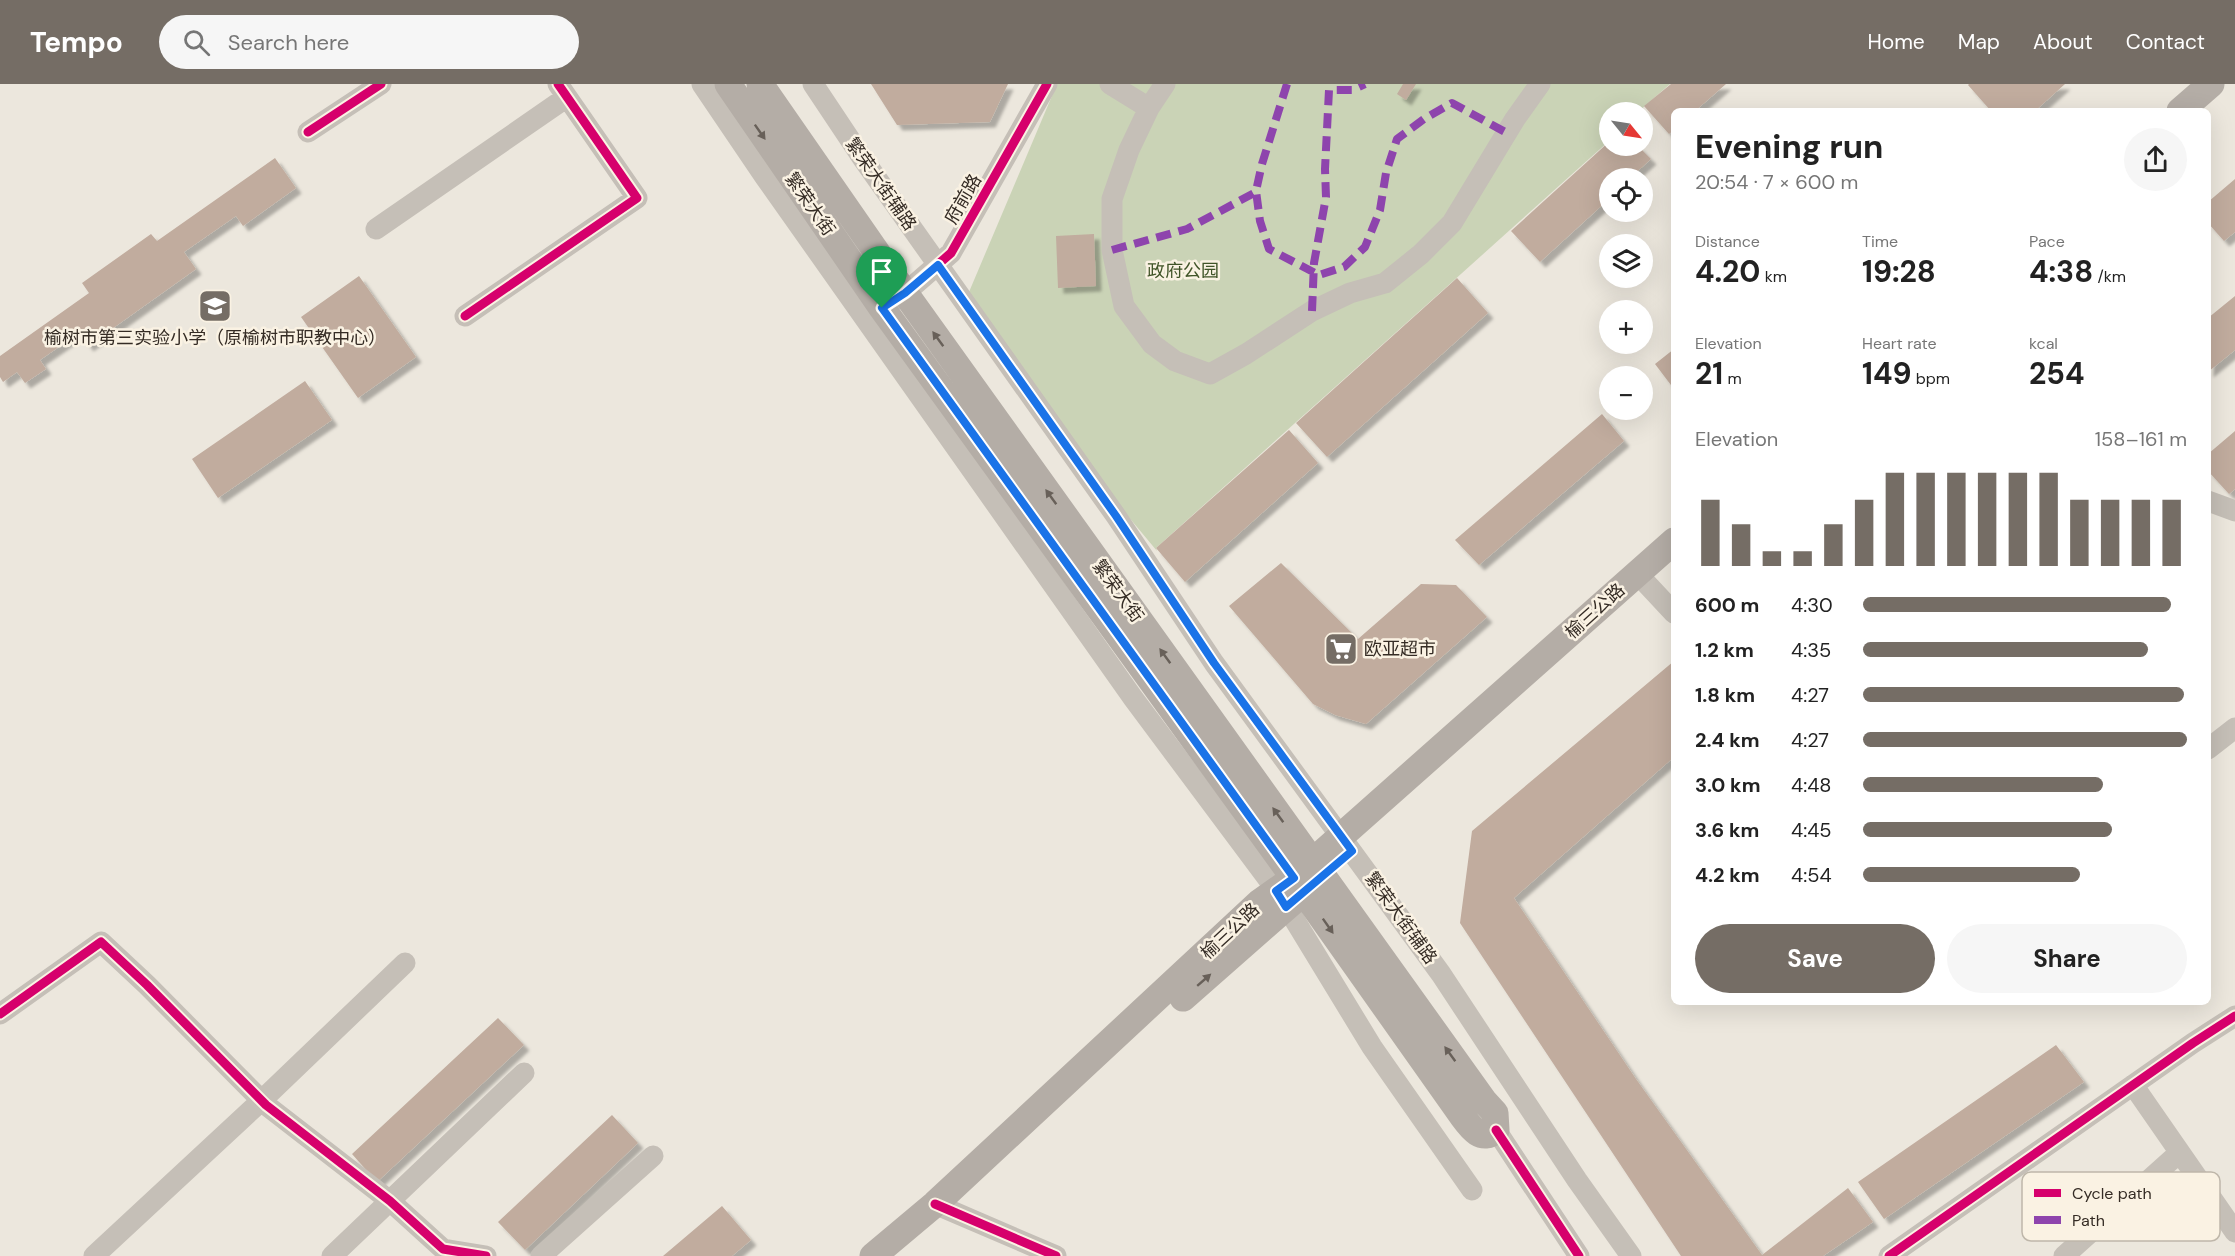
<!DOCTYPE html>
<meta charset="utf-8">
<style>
:root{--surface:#fff;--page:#f6f6f6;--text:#222;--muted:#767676;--accent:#756d65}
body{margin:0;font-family:"DM Sans","Noto Sans SC",sans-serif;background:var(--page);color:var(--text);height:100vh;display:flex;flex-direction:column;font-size:22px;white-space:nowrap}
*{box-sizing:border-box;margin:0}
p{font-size:20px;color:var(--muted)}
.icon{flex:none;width:33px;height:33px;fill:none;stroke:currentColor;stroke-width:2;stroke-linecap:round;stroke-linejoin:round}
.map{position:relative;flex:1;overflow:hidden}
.panel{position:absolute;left:1671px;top:24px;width:540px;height:897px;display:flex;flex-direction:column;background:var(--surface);border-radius:9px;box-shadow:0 6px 24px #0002}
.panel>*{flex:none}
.needle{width:39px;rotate:120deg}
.fabs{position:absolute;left:1599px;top:18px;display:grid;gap:12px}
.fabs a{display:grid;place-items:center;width:54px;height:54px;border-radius:50%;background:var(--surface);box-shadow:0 6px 24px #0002;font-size:30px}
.pin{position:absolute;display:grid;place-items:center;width:51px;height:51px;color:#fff;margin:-62px -26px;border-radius:50% 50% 50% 0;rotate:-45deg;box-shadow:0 0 6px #0007}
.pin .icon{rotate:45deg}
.round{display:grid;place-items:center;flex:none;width:63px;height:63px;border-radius:32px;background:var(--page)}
.head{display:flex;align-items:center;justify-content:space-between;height:102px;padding:0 24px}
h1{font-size:33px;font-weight:700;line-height:45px}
.stats{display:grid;grid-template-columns:repeat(3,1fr);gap:9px;height:102px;padding:6px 24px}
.stats div{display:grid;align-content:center}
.stats b{font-size:30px;font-weight:700}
.stats small{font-size:16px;font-weight:400}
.stats p{font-size:16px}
.chart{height:168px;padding:12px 24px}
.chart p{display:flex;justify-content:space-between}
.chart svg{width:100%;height:108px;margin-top:6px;stroke:var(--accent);stroke-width:6}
.primary-button{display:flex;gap:12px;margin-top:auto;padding:12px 24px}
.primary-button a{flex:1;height:69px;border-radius:36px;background:var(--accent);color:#fff;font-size:24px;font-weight:700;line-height:69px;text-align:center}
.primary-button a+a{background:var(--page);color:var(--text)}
ul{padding:0 24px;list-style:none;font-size:20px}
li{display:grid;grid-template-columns:96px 72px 1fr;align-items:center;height:45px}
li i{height:15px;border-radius:8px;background:var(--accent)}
header{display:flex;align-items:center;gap:36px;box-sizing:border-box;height:84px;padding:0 30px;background:var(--accent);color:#fff}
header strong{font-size:28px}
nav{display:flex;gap:33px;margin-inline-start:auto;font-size:21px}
.search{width:420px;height:54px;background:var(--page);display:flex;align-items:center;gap:15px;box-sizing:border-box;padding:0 21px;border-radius:33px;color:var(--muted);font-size:22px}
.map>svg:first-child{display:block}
.green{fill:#cad3b6}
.building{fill:#c1ac9e;filter:url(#shadow)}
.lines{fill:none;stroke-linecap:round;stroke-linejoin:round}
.minor{stroke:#c5bfb7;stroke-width:21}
.major{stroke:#b4ada6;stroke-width:27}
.quiet{stroke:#8e44ad;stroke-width:8;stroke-dasharray:15 8;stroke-linecap:butt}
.cycleway-casing{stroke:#faf2e3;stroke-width:13}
.cycleway{stroke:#d6006c;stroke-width:9}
.oneway{fill:#686059}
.route-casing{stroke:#fff;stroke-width:12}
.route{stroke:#1a73e8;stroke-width:8}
.labels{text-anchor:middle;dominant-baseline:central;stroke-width:5;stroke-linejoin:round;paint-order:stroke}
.street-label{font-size:18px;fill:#352c25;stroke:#faf2e3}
.park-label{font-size:18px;fill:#405428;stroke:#faf2e3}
.poi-label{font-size:18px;fill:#352c25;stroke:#faf2e3}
.key{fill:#faf2e3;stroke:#bfb7aa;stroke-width:1.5}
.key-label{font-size:16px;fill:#352c25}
</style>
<header>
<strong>Tempo</strong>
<div class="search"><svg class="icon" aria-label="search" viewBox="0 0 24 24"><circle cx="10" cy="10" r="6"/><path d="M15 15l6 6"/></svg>Search here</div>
<nav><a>Home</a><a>Map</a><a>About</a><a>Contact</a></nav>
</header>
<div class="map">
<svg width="2235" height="1172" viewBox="0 0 2235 1172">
<defs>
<filter id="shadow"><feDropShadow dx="5.5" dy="5.5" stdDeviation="1.5" flood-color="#0004"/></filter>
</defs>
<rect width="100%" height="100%" fill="#ece7dd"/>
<path class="green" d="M1057,0H1670L1638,28H1610L1609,57L1156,464L1157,467L1127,431L969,208Z"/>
<path class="building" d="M871,0H1008L990,38L897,41Z
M1403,0H1416L1406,16L1397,10Z
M1671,0H1726L1695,27H1674V46L1669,50L1644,22Z
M1969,0H2065L2035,27H1991L1968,1Z
M1610,57V62H1638L1651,75L1630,94H1610V114L1540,178L1511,147Z
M275,74L296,104L243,142L236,132L184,168L196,185L88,262L79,249L40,276L46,285L25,299L17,288L3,298L0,293V272L89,209L82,199L151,150L157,157Z
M2235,95V148L2224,157L2208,139V118Z
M1094,150L1096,202L1058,204L1056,152Z
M359,192L416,273L358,314L301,233Z
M1457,194L1488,229L1327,373L1296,339Z
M2235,212V266L2208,288V234Z
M1674,265V305L1655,280Z
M305,297L332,336L218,414L192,375Z
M1602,330L1624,357L1479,481L1455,456Z
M1289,346L1318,379L1185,498L1156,464Z
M2235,347V405L2229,410L2208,387V370Z
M1281,479L1358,555L1421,500L1456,501L1487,533L1366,640L1335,631L1313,620L1229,522Z
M1674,577V673L1514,814L1636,995L1762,1171L1848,1104L1873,1138L1823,1172H1681L1460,839L1472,747Z
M498,934L524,961L377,1098L352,1070Z
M2056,961L2084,998L1884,1135L1858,1098Z
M612,1031L638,1059L525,1166L498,1138Z
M722,1122L751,1156L732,1172H663Z"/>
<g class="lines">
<path class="minor" d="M702,0L765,93L1133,614L1277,807L1372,963L1472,1106
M813,0L863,75L1116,432L1214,579L1441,890L1577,1096L1631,1172
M1110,0L1149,24
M1165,0L1149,24L1129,66L1112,115V166L1124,222L1152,260L1175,277L1210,290L1246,270L1312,227L1350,209L1385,199L1421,170L1452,139L1515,35L1540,0
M308,48L381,0
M376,145L567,13
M893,217L905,209L951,169L1047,0
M465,232L637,114L558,0
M2208,417L2235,427
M1646,499L1674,529
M2208,665L2235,644
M0,930L101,858L147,901L266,1021L390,1117L443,1165L486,1172
M2133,1001L2235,1148
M1496,1046L1579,1172
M935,1120L1056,1172
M94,1172L261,1017L405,879
M332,1172L524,989
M541,1172L653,1072
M1889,1172L2193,959L2235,932
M2064,1172L2179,1069"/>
<path class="major" d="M728,0L882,224L1294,794L1463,1033C1471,1044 1482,1059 1496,1046L1495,1029L1484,1017L905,209L760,0
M2180,27L2211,0
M1183,914L1314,799
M873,1172L935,1120L1260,818L1294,794L1674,457"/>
<path class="quiet" d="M1287,0L1262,80L1256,107L1260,137L1269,165L1319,191L1344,183L1365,163L1380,126L1386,89L1397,55L1424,35L1452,19L1507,49
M1112,166L1187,145L1256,108
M1312,227L1314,179L1326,113L1325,85L1329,6H1352L1365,0"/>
<g class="cycleway-casing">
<path id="cycleway" d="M308,48L381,0
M882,224L905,209L951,169L1047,0
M465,232L637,114L558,0
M0,930L101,858L147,901L266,1021L390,1117L443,1165L486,1172
M1496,1046L1579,1172
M935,1120L1056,1172
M1889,1172L2193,959L2235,932"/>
</g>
<use href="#cycleway" class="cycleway"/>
</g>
<defs><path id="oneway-solid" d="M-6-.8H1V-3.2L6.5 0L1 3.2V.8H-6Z" transform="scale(1.5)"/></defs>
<g class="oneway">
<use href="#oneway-solid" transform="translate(760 48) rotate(55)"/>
<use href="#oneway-solid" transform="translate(938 255) rotate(-126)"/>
<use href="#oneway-solid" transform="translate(1051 413) rotate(-126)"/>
<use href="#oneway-solid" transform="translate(1165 572) rotate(-126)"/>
<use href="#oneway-solid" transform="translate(1278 731) rotate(-126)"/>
<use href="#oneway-solid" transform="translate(1328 842) rotate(55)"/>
<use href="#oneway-solid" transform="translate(1204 896) rotate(-41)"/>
<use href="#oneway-solid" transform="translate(1450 970) rotate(-126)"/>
</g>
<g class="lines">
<g class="route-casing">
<path id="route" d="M938,181L1116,432L1214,579L1352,767L1286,823L1276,807L1294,794L882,224L905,209Z"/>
</g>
<use href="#route" class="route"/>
</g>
<defs>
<g id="school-square" transform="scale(1.725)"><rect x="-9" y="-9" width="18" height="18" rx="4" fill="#756d65" stroke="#faf2e3"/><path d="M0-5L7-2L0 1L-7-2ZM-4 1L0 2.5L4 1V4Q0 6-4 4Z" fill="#fff"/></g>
<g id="supermarket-square" transform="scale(1.725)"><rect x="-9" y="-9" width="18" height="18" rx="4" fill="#756d65" stroke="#faf2e3"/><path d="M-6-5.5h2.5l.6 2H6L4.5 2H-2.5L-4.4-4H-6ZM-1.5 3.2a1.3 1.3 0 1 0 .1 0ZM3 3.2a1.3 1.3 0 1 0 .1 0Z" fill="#fff"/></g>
</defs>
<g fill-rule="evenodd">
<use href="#school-square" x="215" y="222"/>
<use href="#supermarket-square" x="1341" y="565"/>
</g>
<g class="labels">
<g class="street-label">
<text transform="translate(881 100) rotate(55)">繁荣大街辅路</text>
<text transform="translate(963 115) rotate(-60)">府前路</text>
<text transform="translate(810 120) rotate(55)">繁荣大街</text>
<text transform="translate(1118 507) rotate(54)">繁荣大街</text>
<text transform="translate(1595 527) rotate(-42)">榆三公路</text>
<text transform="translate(1401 834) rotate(54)">繁荣大街辅路</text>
<text transform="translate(1230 847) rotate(-43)">榆三公路</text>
</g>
<g class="park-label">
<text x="1183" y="187">政府公园</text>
</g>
<g class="poi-label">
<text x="215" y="254">榆树市第三实验小学（原榆树市职教中心）</text>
<text x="1364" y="565" text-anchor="start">欧亚超市</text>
</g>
</g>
<rect x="2022" y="1088" width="198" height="69" rx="9" class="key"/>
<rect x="2034" y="1105" width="27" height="8" fill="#d6006c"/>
<rect x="2034" y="1132" width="27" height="8" fill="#8e44ad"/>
<g class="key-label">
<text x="2072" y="1115">Cycle path</text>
<text x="2072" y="1142">Path</text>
</g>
</svg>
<div class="fabs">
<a><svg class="needle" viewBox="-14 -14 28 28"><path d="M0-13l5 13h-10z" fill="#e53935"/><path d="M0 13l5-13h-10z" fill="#767676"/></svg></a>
<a><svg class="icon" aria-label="locate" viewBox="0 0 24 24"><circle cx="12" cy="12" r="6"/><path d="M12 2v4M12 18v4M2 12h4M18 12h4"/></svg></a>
<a><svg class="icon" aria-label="layers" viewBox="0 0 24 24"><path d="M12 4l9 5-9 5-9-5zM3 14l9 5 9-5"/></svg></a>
<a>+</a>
<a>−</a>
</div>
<div class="pin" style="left:882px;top:224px;background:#1e9e55"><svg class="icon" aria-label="arrive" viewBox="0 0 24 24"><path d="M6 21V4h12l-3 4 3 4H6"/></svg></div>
<section class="panel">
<div class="head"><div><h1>Evening run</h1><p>20:54 · 7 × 600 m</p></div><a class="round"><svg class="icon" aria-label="share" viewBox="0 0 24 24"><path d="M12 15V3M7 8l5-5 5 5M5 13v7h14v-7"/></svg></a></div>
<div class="stats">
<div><p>Distance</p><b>4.20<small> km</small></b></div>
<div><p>Time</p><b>19:28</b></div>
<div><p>Pace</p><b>4:38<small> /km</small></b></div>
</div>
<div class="stats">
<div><p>Elevation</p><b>21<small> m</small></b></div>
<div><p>Heart rate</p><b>149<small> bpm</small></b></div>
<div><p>kcal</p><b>254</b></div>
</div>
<div class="chart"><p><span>Elevation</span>158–161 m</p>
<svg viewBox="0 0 160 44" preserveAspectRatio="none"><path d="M5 44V17M15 44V27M25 44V38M35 44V38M45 44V27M55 44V17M65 44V6M75 44V6M85 44V6M95 44V6M105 44V6M115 44V6M125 44V17M135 44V17M145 44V17M155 44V17"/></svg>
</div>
<ul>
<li><b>600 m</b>4:30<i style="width:95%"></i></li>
<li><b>1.2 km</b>4:35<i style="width:88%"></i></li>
<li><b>1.8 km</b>4:27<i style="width:99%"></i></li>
<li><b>2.4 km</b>4:27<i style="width:100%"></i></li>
<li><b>3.0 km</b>4:48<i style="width:74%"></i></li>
<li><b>3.6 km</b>4:45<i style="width:77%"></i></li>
<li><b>4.2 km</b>4:54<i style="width:67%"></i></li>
</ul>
<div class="primary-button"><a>Save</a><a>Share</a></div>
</section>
</div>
